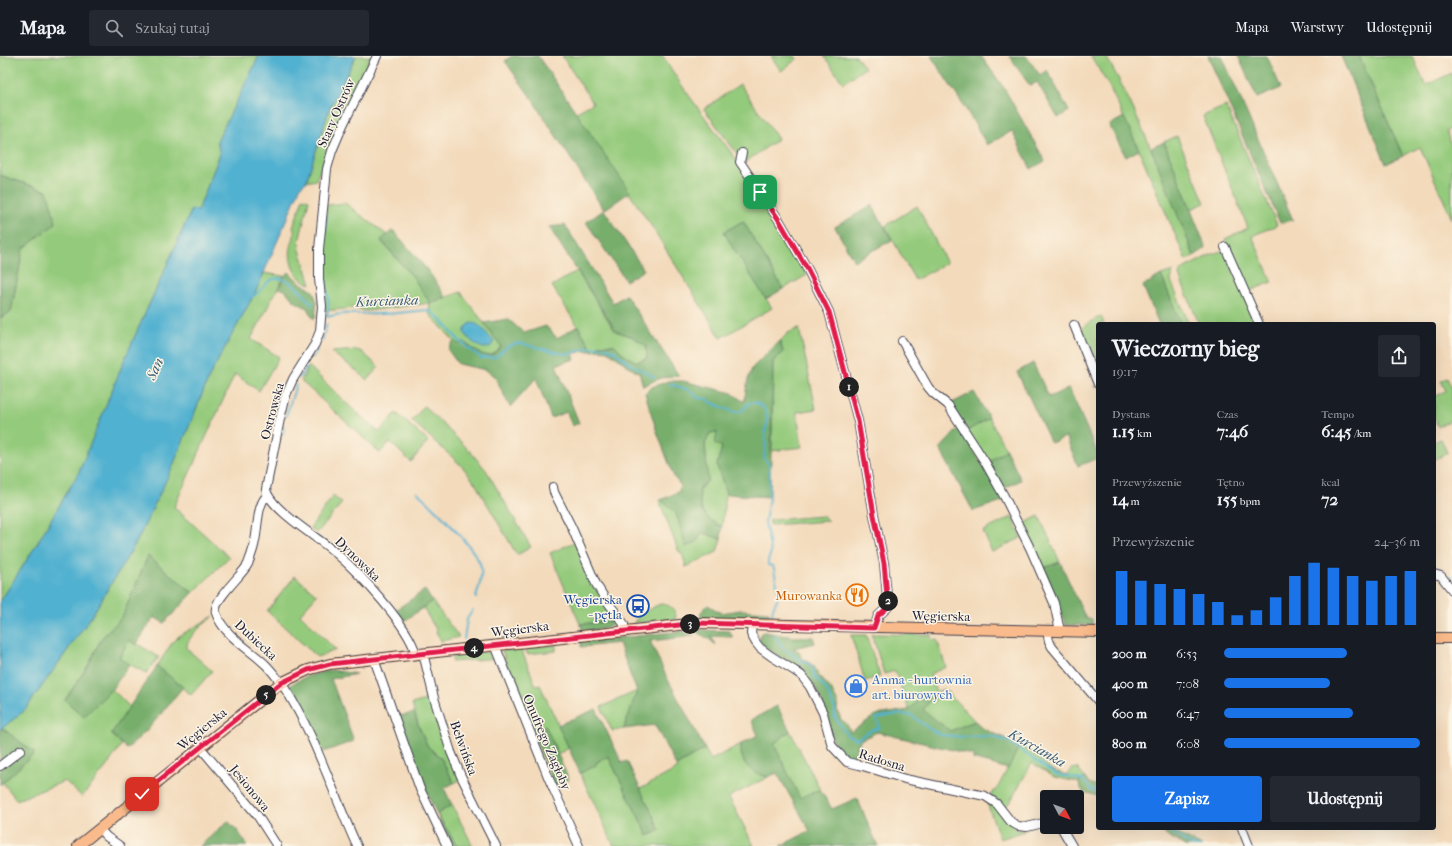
<!DOCTYPE html>
<html lang="pl">
<meta charset="utf-8">
<style>
:root{--surface:#171b24;--page:#242831;--text:#f1f3f6;--muted:#9ea1a6;--line:#363941;--accent:#1a73e8}
body{margin:0;font-family:"IM FELL French Canon",serif;background:var(--page);color:var(--text);height:100vh;display:flex;flex-direction:column;font-size:15px;white-space:nowrap}
*{box-sizing:border-box;margin:0}
p{font-size:13px;color:var(--muted)}
.icon{flex:none;width:22px;height:22px;fill:none;stroke:currentColor;stroke-width:2;stroke-linecap:round;stroke-linejoin:round}
.map{position:relative;flex:1;overflow:hidden}
.side{position:absolute;left:1096px;top:266px;width:340px;height:508px;display:flex;flex-direction:column;background:var(--surface);border-radius:4px;box-shadow:0 4px 16px #0002}
.side>*{flex:none}
.needle{width:26px;rotate:131deg}
.tools{position:absolute;left:1040px;top:734px;display:grid;gap:8px}
.tools a{display:grid;place-items:center;width:44px;height:44px;border-radius:4px;background:var(--surface);box-shadow:0 4px 16px #0002;font-size:20px}
.pin{position:absolute;display:grid;place-items:center;width:34px;height:34px;color:#fff;margin:-17px;border-radius:8px;box-shadow:0 2px 6px #0006}
.km{position:absolute;width:20px;height:20px;margin:-10px;border-radius:50%;background:#222;color:#fff;font-size:11px;line-height:20px;text-align:center}
.round{display:grid;place-items:center;flex:none;width:42px;height:42px;border-radius:4px;background:var(--page)}
.overview{display:flex;align-items:center;justify-content:space-between;height:68px;padding:0 16px}
h1{font-size:22px;font-weight:700;line-height:30px}
.figures{display:grid;grid-template-columns:repeat(3,1fr);gap:6px;height:68px;padding:4px 16px}
.figures div{display:grid;align-content:center}
.figures b{font-size:17px;font-weight:700}
.figures small{font-size:11px;font-weight:400}
.figures p{font-size:11px}
.chart{height:112px;padding:8px 16px}
.chart p{display:flex;justify-content:space-between}
.chart svg{width:100%;height:72px;margin-top:4px;stroke:var(--accent);stroke-width:6}
.cta{display:flex;gap:8px;margin-top:auto;padding:8px 16px}
.cta a{flex:1;height:46px;border-radius:4px;background:var(--accent);color:#fff;font-size:16px;font-weight:700;line-height:46px;text-align:center}
.cta a+a{background:var(--page);color:var(--text)}
ul{padding:0 16px;list-style:none;font-size:13px}
li{display:grid;grid-template-columns:64px 48px 1fr;align-items:center;height:30px}
li i{height:10px;border-radius:5px;background:var(--accent)}
header{display:flex;align-items:center;gap:24px;box-sizing:border-box;height:56px;padding:0 20px;background:var(--surface);border-bottom:1px solid var(--line)}
header strong{font-size:19px}
nav{display:flex;gap:22px;margin-inline-start:auto;font-size:14px}
.search{width:280px;height:36px;background:var(--page);display:flex;align-items:center;gap:10px;box-sizing:border-box;padding:0 14px;border-radius:4px;color:var(--muted);font-size:15px}
.map>svg:first-child{display:block}
.green{fill:#94ca7c;stroke:#5b765c}
.forest{fill:#77ae6c;stroke:#4c6854}
.water{fill:#51b1d0;stroke:#3a6a86}
.lines{fill:none;stroke-linecap:round;stroke-linejoin:round}
.stream{stroke:#51b1d0;stroke-width:2}
.minor-casing{stroke:#413e4e;stroke-width:10}
.major-casing{stroke:#413e4e;stroke-width:12}
.minor{stroke:#fff;stroke-width:8}
.major{stroke:#fabb8c;stroke-width:10}
.route-casing{stroke:#fff;stroke-width:8}
.route{stroke:#e11d48;stroke-width:5}
.labels{text-anchor:middle;dominant-baseline:central;stroke-width:3;stroke-linejoin:round;paint-order:stroke}
.street-label{font-size:13px;fill:#22223b;stroke:#fcf5e5}
.food-label{font-size:13px;fill:#c56008;stroke:#fcf5e5;text-anchor:end}
.transit-label{font-size:13px;fill:#164399;stroke:#fcf5e5;text-anchor:end}
.shop-label{font-size:13px;fill:#366cbe;stroke:#fcf5e5;text-anchor:start}
.water-label{font-size:14px;font-style:italic;fill:#355b77;stroke:#fcf5e5}
</style>
<header>
<strong>Mapa</strong>
<div class="search"><svg class="icon" aria-label="search" viewBox="0 0 24 24"><circle cx="10" cy="10" r="6"/><path d="M15 15l6 6"/></svg>Szukaj tutaj</div>
<nav><a>Mapa</a><a>Warstwy</a><a>Udostępnij</a></nav>
</header>
<div class="map">
<svg width="1452" height="790" viewBox="0 0 1452 790">
<rect width="100%" height="100%" fill="#fcf5e5"/>
<filter id="ink" filterUnits="userSpaceOnUse"><feTurbulence type="fractalNoise" baseFrequency=".025" numOctaves="2"/><feDisplacementMap in="SourceGraphic" scale="8" xChannelSelector="R" yChannelSelector="G"/><feConvolveMatrix kernelMatrix="1 2 1 2 8 2 1 2 1" color-interpolation-filters="sRGB"/></filter>
<filter id="wash" filterUnits="userSpaceOnUse"><feTurbulence type="fractalNoise" baseFrequency=".012" numOctaves="4" result="noise"/><feDisplacementMap in="SourceGraphic" scale="16" xChannelSelector="R" yChannelSelector="G"/><feGaussianBlur stdDeviation="0.9" result="paint"/><feColorMatrix in="noise" values="0 0 0 0 0 0 0 0 0 0 0 0 0 0 0 0 0 1.4 0 .05"/><feComposite in="paint" operator="in"/></filter>
<g filter="url(#wash)">
<rect width="100%" height="100%" fill="#f3dabb"/>
<path class="green" d="M0,0H259L217,85L220,98L198,155L192,153L126,300L79,416L35,491L0,546V262L11,256L23,193L56,167L47,135L0,119Z
M356,0H371L356,31L316,124L306,126L329,54Z
M562,0H663C684,36 711,68 735,102C761,140 784,180 807,219L783,233L743,165L724,176L733,192L772,252L721,282L652,171L575,57L593,47Z
M771,0H795L797,3L781,15Z
M824,0H856L865,12L843,27Z
M1091,0H1106C1142,63 1167,132 1194,200L1186,204L1139,94L1110,32Z
M1359,0H1412L1426,29L1452,17V72L1446,75L1452,90V163L1420,91L1403,100Z
M740,28L778,83L744,107L704,53Z
M1226,50L1277,169L1252,180L1272,226L1247,236L1225,183L1248,172L1203,60Z
M1177,80L1205,147L1191,153L1164,86Z
M303,142L309,144L299,186L300,194L311,228C294,223 288,206 291,190C293,182 296,178 293,171Z
M345,147L387,179L381,185L413,221L430,247L461,236L501,290C499,293 495,298 491,299C483,302 470,291 465,286L458,289L429,258L430,247L366,255L355,252L325,255L322,193L327,149Z
M917,150L947,207L915,224L885,170Z
M1221,195L1226,198L1257,268H1199L1179,219L1181,214L1210,199Z
M577,215L615,275L633,281L646,290L647,302L637,306L625,300L614,289H599L598,294L593,295L552,230Z
M1173,215L1171,225L1189,268H1181L1161,219Z
M264,217L284,220L251,283L279,301L259,335L235,318L174,451L229,501L193,537L148,500L122,561L101,583L89,608L65,644L84,661L112,633L130,651L111,678L122,688L107,710L82,741L65,725L17,744L3,727L34,697L2,672L25,654L91,561L137,485L172,412L210,319L257,233Z
M1101,260L1104,268H1098V308L1093,310L1080,277L1084,270Z
M799,272L816,353L797,356L802,391L772,395L773,305L783,296L780,285L788,277Z
M357,294L362,296L379,311L367,324L357,315L331,296Z
M309,310L346,347L379,376L396,357L428,385L411,406L390,386L380,397L301,325Z
M1447,322L1452,332V364L1438,371L1434,361V341L1446,335L1441,325Z
M424,350L468,393L486,414L531,491L517,499L475,427L462,410L412,365Z
M989,362L1006,394L987,407L967,375Z
M717,376L722,391L717,409L726,438L722,471C701,459 699,455 700,431L708,425L705,388L710,377Z
M1441,383L1447,397L1434,404V386Z
M333,440L342,447L317,477L310,472Z
M659,444H661L676,457L686,491L701,476L721,483L717,496L686,511L683,500L678,494Z
M823,460L829,465L770,469V464Z
M1039,460L1060,506L1041,513L1021,469Z
M1012,461L1021,482L992,496L983,475Z
M577,485L595,531L614,565L580,568L550,497Z
M295,520L317,539L300,558L336,594L317,601L267,555Z
M432,545L459,581L441,585L436,576L437,575L423,552Z
M661,548C669,549 674,551 676,560L675,563L634,567C637,559 652,551 661,548Z
M214,560C202,570 190,577 186,592L212,615L191,639L157,610L172,587L179,580Z
M872,578L931,579L932,584H937L946,611L930,618L936,636L920,642L909,654L895,615L884,618Z
M851,579H866L880,620L865,625Z
M129,583L159,601L146,617L119,603Z
M556,589V595L527,598L526,592Z
M521,593L536,630L540,629L569,692L558,698L545,669L533,679L502,595Z
M496,595L498,602L452,606L453,600Z
M637,635L624,673L612,675L601,651Z
M948,637L975,665L950,675L923,654L930,645Z
M432,642L460,724L454,727L441,702L428,691L419,671L412,648Z
M790,675L820,733L800,743L773,688Z
M741,688V699L756,717L768,721L729,741L754,790H614L580,717L595,710L597,706L608,700L648,780L660,774L640,733L677,713L676,710L705,693L711,704Z
M1020,689L1036,700L1052,714L1067,719L1072,713L1077,712L1085,722L1078,726L1054,721L1032,707L1010,746L1003,752L990,740L998,731Z
M986,744L991,745L1016,773L1025,775L1000,783Z
M452,749L473,790H457L437,758Z"/>
<path class="forest" d="M512,0H538L630,136L604,154L644,214L626,225L586,166L604,154L532,43L505,5Z
M931,0H981L1004,32L1045,105L1031,113L1012,75L987,89L967,55Z
M1009,0H1026L1040,19L1047,14L1069,55L1058,62L1037,26L1030,30Z
M1208,0H1222L1293,164L1280,167Z
M1238,0H1267L1281,32L1257,42Z
M1341,0H1359L1403,100L1386,108Z
M1124,61L1139,94L1126,101L1109,69Z
M1164,86L1206,192L1194,200L1151,92Z
M0,119L47,135L56,167L23,193L11,256L0,262Z
M872,149L892,184L854,205L835,171Z
M743,165L783,233L766,243L733,192L724,176Z
M565,169L613,247L626,239L679,320L660,322L643,330L639,316L635,315L608,295L598,294L599,289H615L625,300L637,306L647,302L646,290L633,281L616,275L549,171Z
M393,174L429,216L446,241L430,247L413,221L381,184Z
M289,216L299,226L313,235L317,246L315,263L312,261L307,252L294,245L285,234L279,232L284,220Z
M1161,219L1181,268H1159L1143,230Z
M508,263L524,277L546,270L557,282L578,270L593,295H583L573,298L575,303L556,309L579,367L572,370L567,356L551,362L536,322L510,351L495,321L486,314L458,308L448,294L454,284L458,288L464,286C470,291 483,302 491,299C495,298 499,293 501,290L484,267Z
M780,285L783,296L773,305L770,441L726,438L717,409L722,391L715,388L717,376L710,377L705,388L708,425L700,432C699,455 701,459 722,471L721,483L702,476L697,486L686,491L676,457L661,444L678,436L681,430L674,421L656,373L645,337L652,331L668,325H683L732,337L744,346L748,323L752,312Z
M1033,307L1049,341L1069,332L1098,398V402L1078,410L1066,381L1051,387L1017,316Z
M974,336L989,362L967,375L950,348Z
M959,372L1005,444L973,455L940,393Z
M1006,394L1021,424L1003,433L987,407Z
M148,500L193,537L164,567L154,561L136,589L129,584L119,602L130,608L112,633L84,661L65,644L89,608L101,583L122,561Z
M1060,506L1086,563H1092L1093,569H1066L1041,513Z
M425,534L432,545L403,566L394,555Z
M601,543L616,564C610,575 594,574 583,575L580,568L614,565Z
M708,549L721,557L741,554L769,556V564L702,563L700,557Z
M693,574L729,575L733,581L711,580L716,589L709,583Z
M684,575L694,580L650,585L666,620L705,693L676,710L655,669L624,673L637,635L631,621L619,587L581,591V586Z
M764,576L794,581H813L815,587L794,592L799,596L802,602L814,610L818,619L831,633L838,647L837,653L841,664L846,667L851,676L876,659L909,654L920,642L944,633L948,637L930,645L923,654L950,675L975,665L984,673L1020,689L1008,713L973,703V699L877,676L860,684L852,705C823,690 830,652 814,629C803,614 780,602 764,591C760,587 758,583 761,577Z
M157,610L183,631L150,671L127,693L111,678Z
M332,614L356,618L331,623L354,685L323,696L288,632C296,622 320,617 332,614Z
M777,650L790,675L774,688L800,742L820,733L832,753L857,742L878,790H780L810,775L777,717L768,721C750,716 740,709 741,688L758,679L751,664Z
M596,653L622,707L627,705L660,774L648,780L608,700L597,706L595,710L580,717L558,669Z
M414,657L419,671L428,691L441,702L454,727L444,732L452,749L437,758L457,790H452L425,733L399,660Z
M545,669L569,724L555,730L533,679Z
M2,672L35,697L0,729V674Z
M1085,722L1089,727L1098,730V740L1083,736L1078,726Z
M228,765L237,774L248,790H200Z
M1155,772H1166L1202,790H1185Z"/>
<path class="water" d="M259,0H356L329,54L306,126L301,130L257,233L210,319L172,412L137,485L91,561L25,654L0,674V546L35,491L79,416L126,300L192,153L198,155L220,98L217,85Z
M471,267C482,267 486,279 494,285C488,301 470,286 464,276L467,270Z"/>
<g class="lines">
<path class="stream" d="M327,160C325,177 322,194 324,211C325,228 331,244 327,261C348,255 359,259 379,258C396,258 412,255 428,254C440,260 447,272 456,281C463,289 473,295 481,302L496,301L508,290L519,287L564,298L573,297L586,292L603,291L614,295L629,307L654,321
M252,241C259,238 262,231 268,226C285,213 303,238 313,249
M322,285L327,268
M312,302L317,294
M299,322L306,312
M670,328L689,334L698,342L707,343L712,347L734,356H740L744,353L749,347H757L763,351L767,358V367L765,376L766,387L764,402L770,410L769,442L765,466L771,496L768,505V509L773,510L774,513L779,539L773,552L772,559
M286,360L296,329
M283,378L284,370
M417,436C432,450 477,493 481,511C483,521 478,533 476,542
M1448,524L1452,520
M774,579L783,592L799,603L811,609L815,621L826,633L835,653V661L847,679L858,683L869,675L879,672L877,662L898,658L911,659L931,674L942,679L964,681L991,680L1008,685L1046,712L1056,718L1083,724L1090,733L1098,737
M464,583L467,563L473,554
M1164,772L1191,789L1200,790"/>
</g>
</g>
<g filter="url(#ink)">
<g class="lines">
<g class="minor-casing">
<path id="minor" d="M377,0L343,69L332,95L327,113L319,193V223L322,250L320,275L315,288L293,323L286,339L280,363L266,433C269,453 322,484 337,498C361,519 408,569 416,598
M742,97L740,106L779,164L808,214L829,256L858,365L874,459L884,507L888,551L878,560L874,572
M1225,191L1259,268
M1074,269L1098,328
M902,285L928,331L933,337L948,349L985,406L1004,440L1030,492L1054,547L1060,575
M553,431L554,436L572,472L596,528L604,541L624,568V575
M268,439C257,446 258,472 255,485C254,492 251,500 248,508C242,520 212,544 216,557C223,579 251,594 266,609C272,615 277,622 282,628C315,677 332,736 357,790
M1434,518L1441,520L1452,534
M752,569L751,578L756,587L760,592L771,600L795,615L801,619L810,631L823,657L832,690L847,706L863,710L905,723L985,740L997,748L1011,766L1018,770L1027,771L1047,766
M1047,575L1049,585L1052,591L1098,645
M495,589L549,723L579,790
M423,597L434,642L451,696L461,720L496,790
M374,603L420,733L447,790
M200,691L257,759L277,790
M0,710L21,694
M1061,771L1072,790
M1242,772L1249,790
M99,773L107,781L120,790"/>
</g>
<g class="major-casing">
<path id="major" d="M1434,582H1452
M78,790L281,627L308,614L330,608L697,567L1098,576"/>
</g>
<use href="#minor" class="minor"/>
<use href="#major" class="major"/>
</g>
</g>
<g class="lines" filter="url(#ink)">
<g class="route-casing">
<path id="route" d="M142,738L281,627L308,614L330,608L697,567L874,572L878,560L888,551L884,507L874,459L858,365L829,256L808,214L779,164L760,136"/>
</g>
<use href="#route" class="route"/>
</g>
<defs>
<g id="restaurant-ring" transform="scale(1.15)"><circle r="9.5" fill="#fcf5e5" stroke="#e8710a" stroke-width="1.5"/><path d="M-5-6h1v4h1v-4h1v4h1v-4h1v5L-1.5 .5V6h-2V.5L-5-1ZM5-6V6H3V1.5H1.5Q1.5-4 5-6Z" fill="#e8710a"/></g>
<g id="bus-ring" transform="scale(1.15)"><circle r="9.5" fill="#fcf5e5" stroke="#1a4fb4" stroke-width="1.5"/><path d="M-5-6H5V4H4V6H2V4H-2V6H-4V4H-5ZM-3.5-4V0h7V-4ZM-3.5 1.2v1.5H-2V1.2ZM2 1.2v1.5H3.5V1.2Z" fill="#1a4fb4"/></g>
<g id="shop-ring" transform="scale(1.15)"><circle r="9.5" fill="#fcf5e5" stroke="#3f7fe0" stroke-width="1.5"/><path d="M-5-2.5h2.3a2.7 3.5 0 0 1 5.4 0H5L5.5 6h-11ZM-1.5-2.5h3a1.5 2.3 0 0 0-3 0Z" fill="#3f7fe0"/></g>
</defs>
<g fill-rule="evenodd">
<use href="#restaurant-ring" x="857" y="539"/>
<use href="#bus-ring" x="638" y="550"/>
<use href="#shop-ring" x="856" y="630"/>
</g>
<g class="labels">
<g class="street-label">
<text transform="translate(336 57) rotate(-66)">Stary Ostrów</text>
<text transform="translate(272 355) rotate(-75)">Ostrowska</text>
<text transform="translate(358 503) rotate(44)">Dynowska</text>
<text transform="translate(941 560) rotate(1)">Węgierska</text>
<text transform="translate(520 573) rotate(-7)">Węgierska</text>
<text transform="translate(256 584) rotate(43)">Dubiecka</text>
<text transform="translate(202 673) rotate(-39)">Węgierska</text>
<text transform="translate(547 686) rotate(67)">Onufrego Zagłoby</text>
<text transform="translate(464 692) rotate(70)">Bełwińska</text>
<text transform="translate(882 704) rotate(17)">Radosna</text>
<text transform="translate(250 732) rotate(51)">Jesionowa</text>
</g>
<g class="food-label">
<text x="842" y="539">Murowanka</text>
</g>
<g class="transit-label">
<text x="622" y="543">Węgierska<tspan x="622" dy="15">- pętla</tspan></text>
</g>
<g class="shop-label">
<text x="872" y="623">Anma - hurtownia<tspan x="872" dy="15">art. biurowych</tspan></text>
</g>
<g class="water-label">
<text transform="translate(387 245) rotate(-2)">Kurcianka</text>
<text transform="translate(155 313) rotate(-67)">San</text>
<text transform="translate(1037 692) rotate(30)">Kurcianka</text>
</g>
</g>
</svg>
<div class="tools">
<a><svg class="needle" viewBox="-14 -14 28 28"><path d="M0-13l5 13h-10z" fill="#e53935"/><path d="M0 13l5-13h-10z" fill="#9ea1a6"/></svg></a>
</div>
<div class="pin" style="left:760px;top:136px;background:#1e9e55"><svg class="icon" aria-label="arrive" viewBox="0 0 24 24"><path d="M6 21V4h12l-3 4 3 4H6"/></svg></div>
<div class="pin" style="left:142px;top:738px;background:#d93025"><svg class="icon" aria-label="check" viewBox="0 0 24 24"><path d="M5 12l5 5 9-10"/></svg></div>
<b class="km" style="left:849px;top:331px">1</b>
<b class="km" style="left:888px;top:545px">2</b>
<b class="km" style="left:690px;top:568px">3</b>
<b class="km" style="left:474px;top:592px">4</b>
<b class="km" style="left:266px;top:639px">5</b>
<section class="side">
<div class="overview"><div><h1>Wieczorny bieg</h1><p>19:17</p></div><a class="round"><svg class="icon" aria-label="share" viewBox="0 0 24 24"><path d="M12 15V3M7 8l5-5 5 5M5 13v7h14v-7"/></svg></a></div>
<div class="figures">
<div><p>Dystans</p><b>1.15<small> km</small></b></div>
<div><p>Czas</p><b>7:46</b></div>
<div><p>Tempo</p><b>6:45<small> /km</small></b></div>
</div>
<div class="figures">
<div><p>Przewyższenie</p><b>14<small> m</small></b></div>
<div><p>Tętno</p><b>155<small> bpm</small></b></div>
<div><p>kcal</p><b>72</b></div>
</div>
<div class="chart"><p><span>Przewyższenie</span>24–36 m</p>
<svg viewBox="0 0 160 44" preserveAspectRatio="none"><path d="M5 44V11M15 44V17M25 44V19M35 44V22M45 44V25M55 44V30M65 44V38M75 44V35M85 44V27M95 44V14M105 44V6M115 44V9M125 44V14M135 44V17M145 44V14M155 44V11"/></svg>
</div>
<ul>
<li><b>200 m</b>6:53<i style="width:63%"></i></li>
<li><b>400 m</b>7:08<i style="width:54%"></i></li>
<li><b>600 m</b>6:47<i style="width:66%"></i></li>
<li><b>800 m</b>6:08<i style="width:100%"></i></li>
</ul>
<div class="cta"><a>Zapisz</a><a>Udostępnij</a></div>
</section>
</div>
